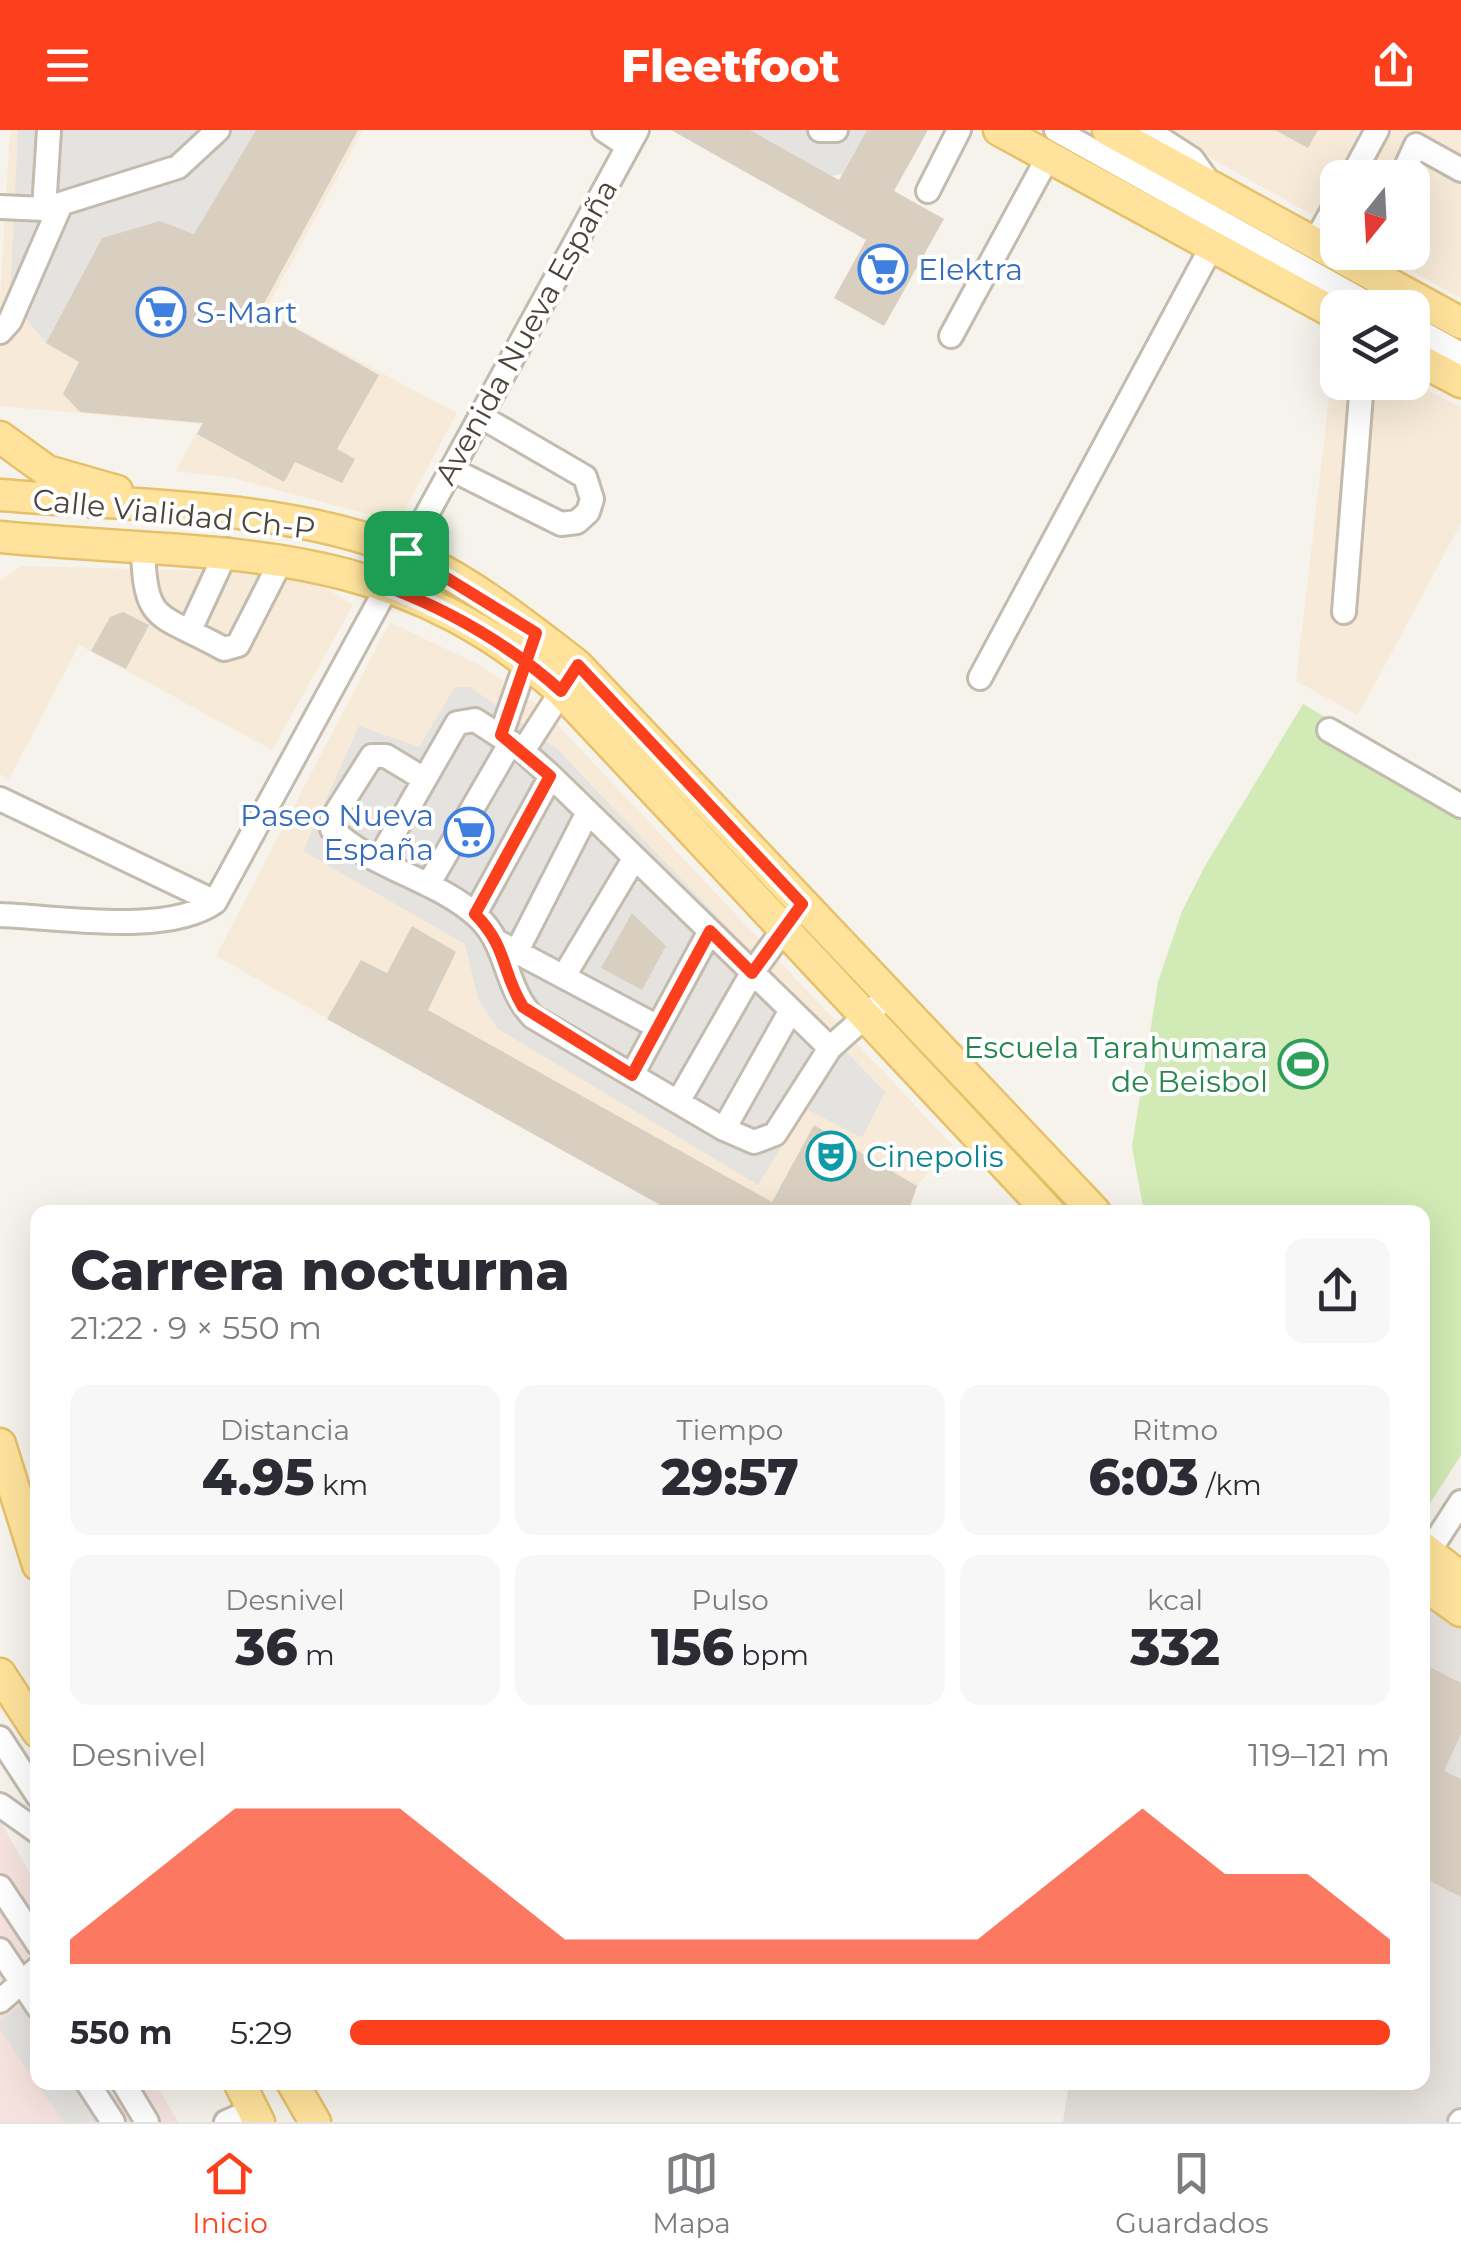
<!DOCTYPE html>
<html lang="es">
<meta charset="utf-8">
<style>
:root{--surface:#fff;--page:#f7f7f7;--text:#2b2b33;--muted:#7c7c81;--line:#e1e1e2;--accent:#fc3f1d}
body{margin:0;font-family:Montserrat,sans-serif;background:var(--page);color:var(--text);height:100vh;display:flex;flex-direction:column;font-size:38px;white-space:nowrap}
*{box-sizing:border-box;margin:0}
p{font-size:32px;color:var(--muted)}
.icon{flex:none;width:55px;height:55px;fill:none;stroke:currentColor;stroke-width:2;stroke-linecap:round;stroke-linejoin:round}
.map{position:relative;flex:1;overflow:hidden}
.panel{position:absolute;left:30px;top:1075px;width:1400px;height:885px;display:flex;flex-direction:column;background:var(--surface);border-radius:20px;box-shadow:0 10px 40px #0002}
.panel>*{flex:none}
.needle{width:65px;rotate:198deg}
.controls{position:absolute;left:1320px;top:30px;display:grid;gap:20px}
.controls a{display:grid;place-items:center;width:110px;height:110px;border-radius:20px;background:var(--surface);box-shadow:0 10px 40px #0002;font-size:50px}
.pin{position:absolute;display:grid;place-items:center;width:85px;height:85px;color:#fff;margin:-42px;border-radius:20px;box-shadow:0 5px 15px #0006}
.round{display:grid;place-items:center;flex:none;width:105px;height:105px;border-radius:20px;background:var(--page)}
.headline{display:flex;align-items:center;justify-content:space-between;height:170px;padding:0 40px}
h1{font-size:55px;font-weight:800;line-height:75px}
.metrics{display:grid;grid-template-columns:repeat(3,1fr);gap:15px;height:170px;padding:10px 40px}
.metrics div{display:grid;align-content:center;border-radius:20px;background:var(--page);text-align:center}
.metrics b{font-size:50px;font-weight:800}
.metrics small{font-size:28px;font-weight:400}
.metrics p{font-size:28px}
.chart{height:280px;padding:20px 40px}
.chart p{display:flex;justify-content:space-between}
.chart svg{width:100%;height:180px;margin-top:10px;fill:var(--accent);opacity:.7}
ul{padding:0 40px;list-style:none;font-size:32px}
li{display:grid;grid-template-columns:160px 120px 1fr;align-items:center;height:75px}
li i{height:25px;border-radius:12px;background:var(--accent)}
header{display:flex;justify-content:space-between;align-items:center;height:130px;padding:0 40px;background:var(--accent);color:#fff;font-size:45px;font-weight:800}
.menu{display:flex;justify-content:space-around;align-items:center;height:140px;border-top:2px solid var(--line);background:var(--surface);font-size:28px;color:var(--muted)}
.menu a{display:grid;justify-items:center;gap:5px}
.menu .current{color:var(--accent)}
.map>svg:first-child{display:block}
.commercial{fill:#f7ead8}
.industrial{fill:#e6e2dd}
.medical{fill:#f6e3e0}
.green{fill:#d2eab5}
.parking{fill:#e5e3e0}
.building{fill:#d8cfc1}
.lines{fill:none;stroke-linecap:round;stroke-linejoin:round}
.minor-casing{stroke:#c2bbae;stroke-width:28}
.major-casing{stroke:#e6c16a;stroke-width:35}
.minor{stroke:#fff;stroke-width:22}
.major{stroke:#ffe39c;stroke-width:30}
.route-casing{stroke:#fff;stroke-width:20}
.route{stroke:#fc3f1d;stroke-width:12}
.labels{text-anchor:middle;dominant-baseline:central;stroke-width:8;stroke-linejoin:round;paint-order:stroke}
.shop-label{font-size:30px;fill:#366cbe;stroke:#fff;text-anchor:start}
.street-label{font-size:30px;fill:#4b4439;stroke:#fff}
.leisure-label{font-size:30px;fill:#27864d;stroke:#fff;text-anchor:end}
.culture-label{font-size:30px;fill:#0d838f;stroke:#fff;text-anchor:start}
</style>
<header><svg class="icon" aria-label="menu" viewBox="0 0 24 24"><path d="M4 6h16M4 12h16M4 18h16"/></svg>Fleetfoot<svg class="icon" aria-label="share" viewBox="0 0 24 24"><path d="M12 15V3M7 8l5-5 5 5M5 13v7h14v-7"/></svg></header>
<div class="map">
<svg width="1461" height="1992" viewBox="0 0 1461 1992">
<rect width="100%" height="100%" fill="#f6f3ec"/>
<path class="commercial" d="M10,0H363L265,181L457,283L401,387L386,389L233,348L176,341L201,294L0,276V170Z
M1161,0H1461V168L1379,123L1412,122V48H1338L1337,99Z
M1337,231L1338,252H1413L1461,278V393L1358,585L1296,551L1332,242Z
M21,436L248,442L318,453L353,475L272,620L79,515L9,649L0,644V451Z
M390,492L481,536L542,578L952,1015L917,1056L908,1082H673L216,826Z"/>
<path class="industrial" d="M1423,1463L1461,1490V1992H1063L1069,1953L1422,1952Z"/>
<path class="medical" d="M0,1691L37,1755L38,1952L155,1953L178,1992H0Z"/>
<path class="green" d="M1303,574L1461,666V1325L1423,1384L1422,1082H1144L1132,1017L1158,852L1182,781L1205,736Z"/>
<path class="parking" d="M18,0H256L194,104L160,91L102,108L46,213L10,169Z
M750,0H867L842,44L832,46Z
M455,557H470L556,618L885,962L862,1008L805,978L758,1055L498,899L478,869L465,814L303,721L359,596L419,617Z
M21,1874L37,1899L38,1952L72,1953L98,1992H63L0,1899V1892Z"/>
<path class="building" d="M256,0H358L261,179L379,245L337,319L355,329L342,353L295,332L284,352L197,304L203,293L80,282L63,264L79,232L46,213L102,108L160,91L194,104Z
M671,0H750L839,50L867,0H928L894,61L944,89L884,196L834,168L866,110Z
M1275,0H1318L1308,18Z
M123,482L149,495L126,539L91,521L110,487Z
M632,783L666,816L642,860L601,838Z
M412,796L456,822L428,880L772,1072L814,995L917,1056L908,1082H673L327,889L361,830L387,843Z
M1422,1533L1461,1553V1604L1444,1641L1461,1649V1767L1422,1747Z"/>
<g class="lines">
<g class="minor-casing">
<path id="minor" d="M604,0L628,16
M820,0H836
M1056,0L1376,178
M1147,0L1192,29L1210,54
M1351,48L1377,0
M1401,48L1416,15L1461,40
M928,61L959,0
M0,77L44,79L178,37L218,0
M44,79L49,0
M1316,110L1338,71
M1412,197L1461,224
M0,202L10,191L61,74
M951,206L1048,27
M451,339L561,394L577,392L588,382L592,369L585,347L480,286
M143,414C144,496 158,482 224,519L238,515L282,429
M1344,482L1362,252
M190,500L227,420
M980,548L1212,116
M1329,600L1461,676
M501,605L530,521
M523,621L568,551
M424,649L386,626H372L332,689V699C371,738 437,749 478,787C509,816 504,857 533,887L724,999L754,1012L775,1004L830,918
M0,669L215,772
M379,729L457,593L475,590L523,621L551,646L830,918L889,865
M428,755L511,612
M475,784L551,646
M0,785C58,787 167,806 215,772L637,0
M500,813L658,897
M517,821L588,682
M564,846L634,729
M632,945L710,801
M678,972L752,843L802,774
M724,999L791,880
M1422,1432L1461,1372
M0,1608L38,1666
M0,1675L38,1702
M0,1757L38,1814
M0,1820L38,1877
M0,1871L38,1838
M87,1952L113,1992
M123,1952L147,1992
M226,1992L253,1980
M1460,1992L1461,1991"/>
</g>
<g class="major-casing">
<path id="major" d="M999,0L1338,185
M1108,0L1461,193
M1412,226L1461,252
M0,307L47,341L117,361
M0,365C128,376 286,373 406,423C467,448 525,495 577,535L1095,1082
M0,407C214,428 386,405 561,561L1049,1082
M0,1314L38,1435
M1422,1417L1461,1448
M1422,1453L1461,1481
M0,1544L38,1602
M239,1952L259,1992
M292,1952L315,1992"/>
</g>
<use href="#minor" class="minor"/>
<use href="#major" class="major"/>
</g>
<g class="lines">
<g class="route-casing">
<path id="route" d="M406,423L536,503L501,605L550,646L475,784C508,818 501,841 523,877L632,945L710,801L752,843L802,774L578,535L561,561C509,514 453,482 388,457L406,423"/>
</g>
<use href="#route" class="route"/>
</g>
<defs>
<g id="supermarket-ring" transform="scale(2.5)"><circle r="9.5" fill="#fff" stroke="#3f7fe0" stroke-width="1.5"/><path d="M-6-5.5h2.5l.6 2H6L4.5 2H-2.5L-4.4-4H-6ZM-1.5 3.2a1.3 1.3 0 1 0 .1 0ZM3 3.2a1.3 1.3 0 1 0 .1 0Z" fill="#3f7fe0"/></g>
<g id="stadium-ring" transform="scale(2.5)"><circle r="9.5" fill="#fff" stroke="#2e9e5b" stroke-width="1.5"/><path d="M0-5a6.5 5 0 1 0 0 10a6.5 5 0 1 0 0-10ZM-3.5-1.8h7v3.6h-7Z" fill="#2e9e5b"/></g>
<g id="theatre-ring" transform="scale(2.5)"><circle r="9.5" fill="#fff" stroke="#0f9aa8" stroke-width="1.5"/><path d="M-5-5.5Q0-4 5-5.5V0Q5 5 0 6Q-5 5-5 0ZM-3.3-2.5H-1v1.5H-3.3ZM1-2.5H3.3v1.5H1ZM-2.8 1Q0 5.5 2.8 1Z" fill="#0f9aa8"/></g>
</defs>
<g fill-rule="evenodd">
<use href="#supermarket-ring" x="883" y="139"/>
<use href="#supermarket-ring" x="161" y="182"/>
<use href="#supermarket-ring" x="469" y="702"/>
<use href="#stadium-ring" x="1303" y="934"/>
<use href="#theatre-ring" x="831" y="1026"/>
</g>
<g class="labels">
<g class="shop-label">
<text x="918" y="139">Elektra</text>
<text x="196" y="182">S-Mart</text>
<text x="434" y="685" text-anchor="end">Paseo Nueva<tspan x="434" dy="34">España</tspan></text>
</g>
<g class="street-label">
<text transform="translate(526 202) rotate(-61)">Avenida Nueva España</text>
<text transform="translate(174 384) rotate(6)">Calle Vialidad Ch-P</text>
</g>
<g class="leisure-label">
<text x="1268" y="917">Escuela Tarahumara<tspan x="1268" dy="34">de Beisbol</tspan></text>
</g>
<g class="culture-label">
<text x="866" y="1026">Cinepolis</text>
</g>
</g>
</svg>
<div class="controls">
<a><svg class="needle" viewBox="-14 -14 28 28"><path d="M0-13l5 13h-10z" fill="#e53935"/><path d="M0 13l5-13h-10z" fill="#7c7c81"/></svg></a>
<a><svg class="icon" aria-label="layers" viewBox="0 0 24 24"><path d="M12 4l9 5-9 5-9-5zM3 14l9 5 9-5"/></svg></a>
</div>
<div class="pin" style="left:406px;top:423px;background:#1e9e55"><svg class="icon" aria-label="arrive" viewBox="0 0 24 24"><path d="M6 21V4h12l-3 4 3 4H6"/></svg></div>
<section class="panel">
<div class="headline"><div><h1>Carrera nocturna</h1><p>21:22 · 9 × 550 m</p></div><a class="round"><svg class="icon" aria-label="share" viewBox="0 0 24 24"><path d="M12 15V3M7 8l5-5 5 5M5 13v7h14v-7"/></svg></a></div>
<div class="metrics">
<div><p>Distancia</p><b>4.95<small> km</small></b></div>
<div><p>Tiempo</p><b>29:57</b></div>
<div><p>Ritmo</p><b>6:03<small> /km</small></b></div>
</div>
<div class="metrics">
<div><p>Desnivel</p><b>36<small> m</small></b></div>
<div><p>Pulso</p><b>156<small> bpm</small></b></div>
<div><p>kcal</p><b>332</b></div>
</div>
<div class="chart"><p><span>Desnivel</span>119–121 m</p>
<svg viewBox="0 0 160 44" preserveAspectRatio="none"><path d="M0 44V38L10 22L20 6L30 6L40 6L50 22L60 38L70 38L80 38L90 38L100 38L110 38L120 22L130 6L140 22L150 22L160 38V44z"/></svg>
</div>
<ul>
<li><b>550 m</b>5:29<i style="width:100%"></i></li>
</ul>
</section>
</div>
<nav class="menu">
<a class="current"><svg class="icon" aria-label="home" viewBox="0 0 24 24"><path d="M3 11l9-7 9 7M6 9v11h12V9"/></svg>Inicio</a>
<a><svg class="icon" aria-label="map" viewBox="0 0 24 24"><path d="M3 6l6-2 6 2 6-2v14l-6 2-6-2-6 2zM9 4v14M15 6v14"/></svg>Mapa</a>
<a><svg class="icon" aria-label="saved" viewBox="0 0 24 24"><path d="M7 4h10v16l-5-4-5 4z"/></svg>Guardados</a>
</nav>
